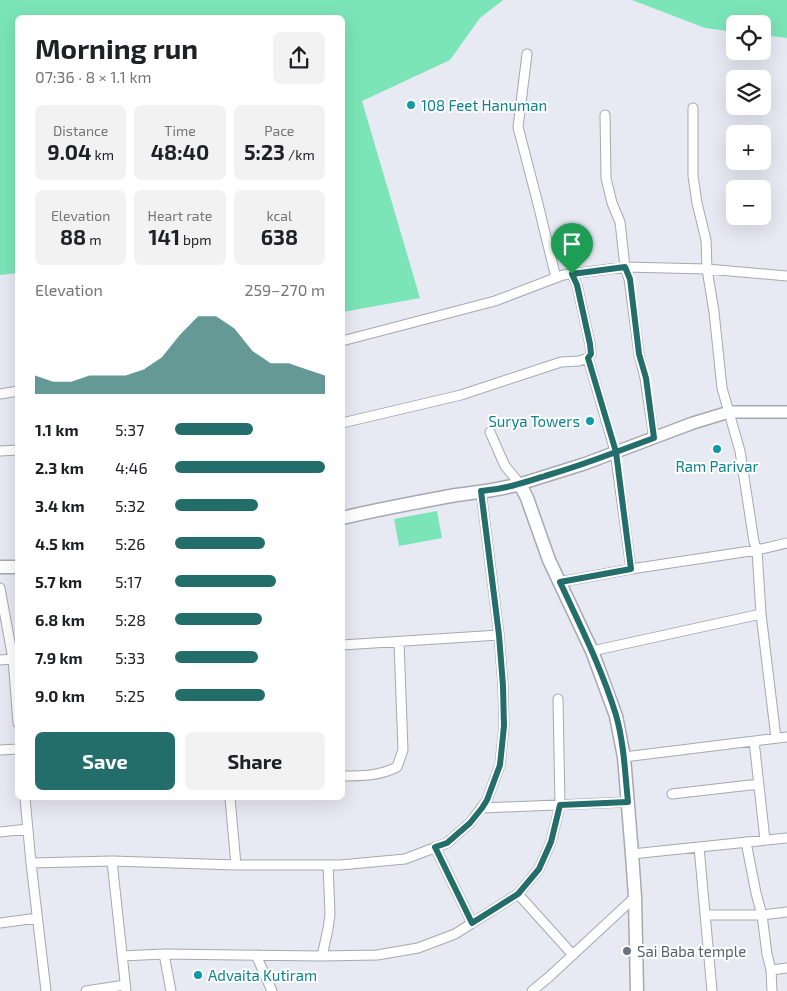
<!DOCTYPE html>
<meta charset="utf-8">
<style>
:root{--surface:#fff;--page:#f2f2f2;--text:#202124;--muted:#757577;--accent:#236e6a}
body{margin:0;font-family:"Exo 2",sans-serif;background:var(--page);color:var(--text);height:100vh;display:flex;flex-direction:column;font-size:19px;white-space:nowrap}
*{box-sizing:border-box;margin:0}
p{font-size:16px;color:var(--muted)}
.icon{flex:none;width:28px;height:28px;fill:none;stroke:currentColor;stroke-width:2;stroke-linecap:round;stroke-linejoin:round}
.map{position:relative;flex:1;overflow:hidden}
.drawer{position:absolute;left:15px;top:15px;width:330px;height:785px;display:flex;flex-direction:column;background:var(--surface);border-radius:8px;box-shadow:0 5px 20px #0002}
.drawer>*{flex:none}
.tools{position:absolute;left:726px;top:15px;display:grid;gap:10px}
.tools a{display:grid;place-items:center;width:45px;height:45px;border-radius:8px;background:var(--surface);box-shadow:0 5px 20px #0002;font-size:25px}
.pin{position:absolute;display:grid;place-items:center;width:42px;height:42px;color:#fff;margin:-51px -21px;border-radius:50% 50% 50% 0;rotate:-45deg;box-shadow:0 0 5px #0007}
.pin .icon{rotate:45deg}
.round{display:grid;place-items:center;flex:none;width:52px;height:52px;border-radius:8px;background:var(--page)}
.head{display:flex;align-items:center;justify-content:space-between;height:85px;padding:0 20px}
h1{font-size:28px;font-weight:700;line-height:38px}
.stats{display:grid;grid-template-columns:repeat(3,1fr);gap:8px;height:85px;padding:5px 20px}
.stats div{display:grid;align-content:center;border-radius:8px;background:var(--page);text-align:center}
.stats b{font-size:21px;font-weight:700}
.stats small{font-size:14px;font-weight:400}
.stats p{font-size:14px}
.chart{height:140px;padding:10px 20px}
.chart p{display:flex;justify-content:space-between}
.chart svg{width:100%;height:90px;margin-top:5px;fill:var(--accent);opacity:.7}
.action{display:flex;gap:10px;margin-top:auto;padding:10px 20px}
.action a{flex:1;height:58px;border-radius:8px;background:var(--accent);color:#fff;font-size:20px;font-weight:700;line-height:58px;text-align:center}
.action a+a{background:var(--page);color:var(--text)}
ul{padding:0 20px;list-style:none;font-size:16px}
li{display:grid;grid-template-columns:80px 60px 1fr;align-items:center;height:38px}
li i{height:12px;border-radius:6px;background:var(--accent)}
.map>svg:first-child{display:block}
.green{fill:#7be5b7}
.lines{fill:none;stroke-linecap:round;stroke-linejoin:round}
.minor-casing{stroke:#a6a8b2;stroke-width:11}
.tertiary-casing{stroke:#a6a8b2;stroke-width:14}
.secondary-casing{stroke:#a6a8b2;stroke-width:15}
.minor{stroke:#fff;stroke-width:9}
.tertiary{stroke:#fff;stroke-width:11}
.secondary{stroke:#fff;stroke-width:12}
.route-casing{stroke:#fff;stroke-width:10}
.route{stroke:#236e6a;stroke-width:6}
.culture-dot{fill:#0f9aa8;stroke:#fff;stroke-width:2}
.worship-dot{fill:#6b7280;stroke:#fff;stroke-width:2}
.labels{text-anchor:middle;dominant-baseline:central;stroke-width:4;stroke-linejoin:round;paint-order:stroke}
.culture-label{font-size:15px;fill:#0d838f;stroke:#fff;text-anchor:start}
.worship-label{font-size:15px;fill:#5b616d;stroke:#fff;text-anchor:start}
</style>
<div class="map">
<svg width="787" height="991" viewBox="0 0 787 991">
<rect width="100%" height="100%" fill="#e7e9f3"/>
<path class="green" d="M0,0H503L480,18L450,60L362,101L420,298L343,312L342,18H18L17,273L0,275Z
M632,0H787V38L763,35L762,24H735V32L705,28Z
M437,511L442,538L399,546L394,519Z"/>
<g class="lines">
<g class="minor-casing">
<path id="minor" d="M527,54L518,127L538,204L556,278
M693,108V176L697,203L706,240L707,269L714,312L722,388L740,451L754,542L757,550L761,614L776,738
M605,115L606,178L612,203L620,222L625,267L629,279L639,354L645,378L654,438
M342,341L495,301L563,275L625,267L707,269L787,276
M588,358L615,451L631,569
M0,394L18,391
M342,423L461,395L561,362L579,361L588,358L591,354L590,344L577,285L572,274
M490,432L505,466L520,484
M0,451L18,450
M560,582L631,569L757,550L787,543
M0,588L13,659H17
M342,645L499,635
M592,651L761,614
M0,660L13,659L18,723
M754,741L765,840
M0,750L18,749
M624,757L787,737
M342,776C363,776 379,776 397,767L403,750L399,642
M672,794L759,784
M25,798L31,863
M230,798L236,865
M482,808L628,802
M0,832L28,829
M746,842L756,893L762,915L767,954L771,970L772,991
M435,847L472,923
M699,847L712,991
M632,854L699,847L787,838
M112,861L236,865H340L405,859L447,843L470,823L487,800L500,765L504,726L503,686L499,635L481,491
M518,894L573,955
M706,915H762L787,912
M0,923L37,918
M164,954L171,991
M256,955L272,991
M122,956L164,954L322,956L377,955L418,948L455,934L518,894L539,869L551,842L560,805L558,699
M322,956L328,929L330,914L328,865
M771,970L787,968
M46,991L31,863L112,861L126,991
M86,991L125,985
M532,991L549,977L635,897"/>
</g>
<g class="tertiary-casing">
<path id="tertiary" d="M520,484L584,464L693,423L729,412H787"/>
</g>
<g class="secondary-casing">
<path id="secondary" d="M342,518C380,509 418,502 456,495C478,492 499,490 520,484L527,498L549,560L592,651L616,716L624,757L632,854L635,897L637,991
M0,567H18"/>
</g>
<use href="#minor" class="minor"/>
<use href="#tertiary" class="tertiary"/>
<use href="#secondary" class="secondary"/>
</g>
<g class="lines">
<g class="route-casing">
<path id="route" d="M572,274L577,285L590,344L591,354L588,358L616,452C592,461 569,469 545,476C523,483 505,489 481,491L499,635L503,686L504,726L500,765L487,800L482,808L470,823L447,843L435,847L472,923L518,894L539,869L551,842L560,805L628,802C625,773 624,743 616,715C602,669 580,625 560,582L631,569L616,452L654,438L646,378L639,354L630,279L625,267L572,274"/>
</g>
<use href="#route" class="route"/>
</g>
<g class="culture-dot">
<circle cx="411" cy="105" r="5"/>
<circle cx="590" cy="421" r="5"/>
<circle cx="717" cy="449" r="5"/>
<circle cx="198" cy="975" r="5"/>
</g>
<circle class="worship-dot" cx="627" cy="951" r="5"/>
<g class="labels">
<g class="culture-label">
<text x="421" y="105">108 Feet Hanuman</text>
<text x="580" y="421" text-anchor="end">Surya Towers</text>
<text x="717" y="466" text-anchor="middle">Ram Parivar</text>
<text x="208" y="975">Advaita Kutiram</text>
</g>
<g class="worship-label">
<text x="637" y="951">Sai Baba temple</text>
</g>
</g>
</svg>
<div class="tools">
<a><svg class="icon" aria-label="locate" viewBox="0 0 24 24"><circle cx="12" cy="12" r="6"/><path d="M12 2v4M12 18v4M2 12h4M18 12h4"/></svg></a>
<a><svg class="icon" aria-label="layers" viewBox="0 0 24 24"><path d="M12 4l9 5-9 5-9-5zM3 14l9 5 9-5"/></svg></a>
<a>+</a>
<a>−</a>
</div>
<div class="pin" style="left:572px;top:274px;background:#1e9e55"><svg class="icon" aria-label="arrive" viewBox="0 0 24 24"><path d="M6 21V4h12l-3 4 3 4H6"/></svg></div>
<section class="drawer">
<div class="head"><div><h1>Morning run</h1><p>07:36 · 8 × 1.1 km</p></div><a class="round"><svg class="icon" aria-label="share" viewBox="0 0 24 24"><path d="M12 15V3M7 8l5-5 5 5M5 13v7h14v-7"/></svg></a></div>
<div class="stats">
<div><p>Distance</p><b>9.04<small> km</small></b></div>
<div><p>Time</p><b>48:40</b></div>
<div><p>Pace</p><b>5:23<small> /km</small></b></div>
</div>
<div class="stats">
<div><p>Elevation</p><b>88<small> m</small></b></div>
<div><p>Heart rate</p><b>141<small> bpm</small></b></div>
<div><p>kcal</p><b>638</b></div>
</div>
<div class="chart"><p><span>Elevation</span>259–270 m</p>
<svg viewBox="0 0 160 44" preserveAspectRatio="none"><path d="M0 44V35L10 38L20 38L30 35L40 35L50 35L60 32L70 26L80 15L90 6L100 6L110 12L120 23L130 29L140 29L150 32L160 35V44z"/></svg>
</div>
<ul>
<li><b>1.1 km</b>5:37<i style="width:52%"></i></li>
<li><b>2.3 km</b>4:46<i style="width:100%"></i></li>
<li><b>3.4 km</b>5:32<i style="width:55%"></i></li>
<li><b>4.5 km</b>5:26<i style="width:60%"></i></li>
<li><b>5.7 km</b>5:17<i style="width:67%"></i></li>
<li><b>6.8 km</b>5:28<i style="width:58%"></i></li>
<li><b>7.9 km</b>5:33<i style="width:55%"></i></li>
<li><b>9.0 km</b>5:25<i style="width:60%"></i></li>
</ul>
<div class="action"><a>Save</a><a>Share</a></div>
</section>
</div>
